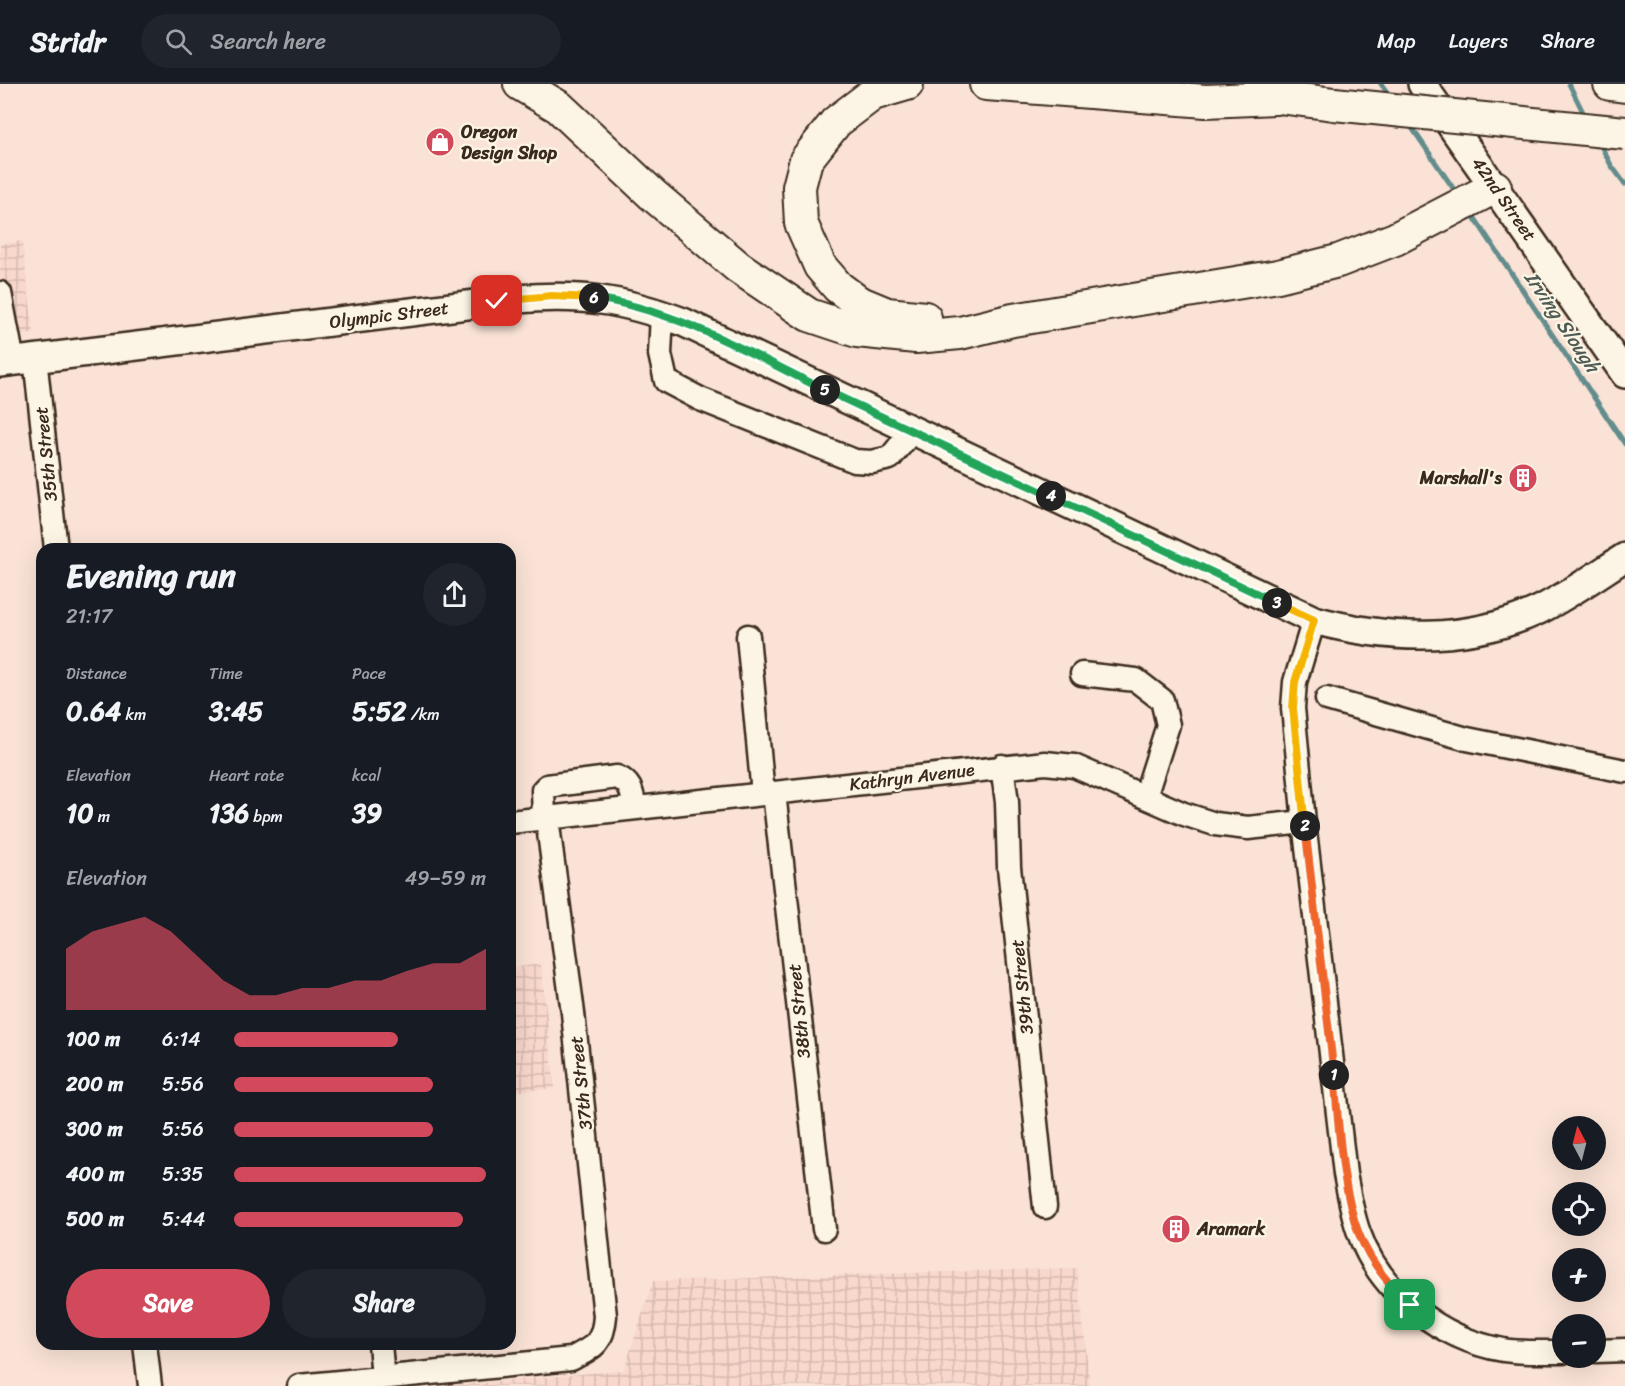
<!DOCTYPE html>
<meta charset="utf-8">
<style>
:root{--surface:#171b24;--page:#20242c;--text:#f1f3f6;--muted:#9ea1a6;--line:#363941;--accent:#d1495b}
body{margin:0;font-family:Sriracha,sans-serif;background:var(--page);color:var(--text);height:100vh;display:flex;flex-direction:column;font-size:22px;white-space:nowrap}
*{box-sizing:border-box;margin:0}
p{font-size:20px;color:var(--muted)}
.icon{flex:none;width:33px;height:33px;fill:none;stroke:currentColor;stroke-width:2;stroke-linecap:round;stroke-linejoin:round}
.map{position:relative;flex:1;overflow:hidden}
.panel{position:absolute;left:36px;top:459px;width:480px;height:807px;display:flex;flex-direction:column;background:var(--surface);border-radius:18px;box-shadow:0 6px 24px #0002}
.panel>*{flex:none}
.needle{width:39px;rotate:353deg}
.controls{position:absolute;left:1552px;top:1032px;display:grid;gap:12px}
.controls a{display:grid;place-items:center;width:54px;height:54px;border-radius:50%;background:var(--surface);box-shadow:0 6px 24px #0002;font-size:30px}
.pin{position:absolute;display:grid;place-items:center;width:51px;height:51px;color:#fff;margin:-26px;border-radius:12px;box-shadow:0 3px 9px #0006}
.km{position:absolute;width:30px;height:30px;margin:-15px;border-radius:50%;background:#222;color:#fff;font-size:16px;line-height:30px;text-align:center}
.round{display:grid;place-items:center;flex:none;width:63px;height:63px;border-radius:32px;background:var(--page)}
.overview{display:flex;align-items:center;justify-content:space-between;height:102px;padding:0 30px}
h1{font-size:33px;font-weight:700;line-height:45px}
.figures{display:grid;grid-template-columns:repeat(3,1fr);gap:9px;height:102px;padding:6px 30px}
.figures div{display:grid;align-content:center}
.figures b{font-size:26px;font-weight:700}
.figures small{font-size:16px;font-weight:400}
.figures p{font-size:16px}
.chart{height:168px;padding:12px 30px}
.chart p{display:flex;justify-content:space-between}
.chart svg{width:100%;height:108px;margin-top:6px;fill:var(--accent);opacity:.7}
.button{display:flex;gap:12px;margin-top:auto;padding:12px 30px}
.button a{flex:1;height:69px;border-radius:36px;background:var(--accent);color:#fff;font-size:24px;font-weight:700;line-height:69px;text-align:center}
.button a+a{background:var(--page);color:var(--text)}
ul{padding:0 30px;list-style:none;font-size:20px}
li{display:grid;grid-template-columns:96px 72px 1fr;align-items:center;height:45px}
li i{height:15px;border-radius:8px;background:var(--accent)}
header{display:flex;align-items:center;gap:36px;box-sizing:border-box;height:84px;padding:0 30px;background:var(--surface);border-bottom:2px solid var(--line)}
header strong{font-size:28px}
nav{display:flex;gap:33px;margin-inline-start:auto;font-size:21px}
.search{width:420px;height:54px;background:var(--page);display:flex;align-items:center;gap:15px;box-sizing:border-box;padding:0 21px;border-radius:33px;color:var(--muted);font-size:22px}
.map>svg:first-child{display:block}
.industrial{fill:url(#industrial-grid)}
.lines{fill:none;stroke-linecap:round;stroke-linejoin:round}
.stream{stroke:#638c8c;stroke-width:5}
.minor-casing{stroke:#3b2a1e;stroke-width:27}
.major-casing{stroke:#3b2a1e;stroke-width:32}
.highway-casing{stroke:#3b2a1e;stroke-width:36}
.minor{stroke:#fcf5e5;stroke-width:22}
.major{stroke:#fcf5e5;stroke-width:27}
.highway{stroke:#fcf5e5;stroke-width:32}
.highway-bridge-casing{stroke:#3b2a1e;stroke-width:36;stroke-linecap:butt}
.highway-bridge{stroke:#fcf5e5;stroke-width:32}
.split-1-casing{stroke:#fff;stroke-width:12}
.split-2-casing{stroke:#fff;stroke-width:12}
.split-3-casing{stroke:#fff;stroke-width:12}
.split-4-casing{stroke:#fff;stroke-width:12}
.split-5-casing{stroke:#fff;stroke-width:12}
.split-6-casing{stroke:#fff;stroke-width:12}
.split-7-casing{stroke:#fff;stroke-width:12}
.split-1{stroke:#f0652b;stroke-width:8}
.split-2{stroke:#f0652b;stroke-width:8}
.split-3{stroke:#f5b400;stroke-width:8}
.split-4{stroke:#22a559;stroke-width:8}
.split-5{stroke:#22a559;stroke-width:8}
.split-6{stroke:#22a559;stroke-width:8}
.split-7{stroke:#f5b400;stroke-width:8}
.labels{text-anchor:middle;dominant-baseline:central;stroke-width:4.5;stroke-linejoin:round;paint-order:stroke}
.poi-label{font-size:18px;font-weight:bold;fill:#3b2a1e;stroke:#fcf5e5;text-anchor:start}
.street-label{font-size:18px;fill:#3b2a1e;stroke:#fcf5e5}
.water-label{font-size:20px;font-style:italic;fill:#4f5b55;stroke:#fcf5e5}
</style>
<header>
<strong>Stridr</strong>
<div class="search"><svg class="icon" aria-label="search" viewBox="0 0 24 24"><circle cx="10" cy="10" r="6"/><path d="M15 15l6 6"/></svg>Search here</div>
<nav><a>Map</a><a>Layers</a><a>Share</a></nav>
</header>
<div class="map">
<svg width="1625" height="1302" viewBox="0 0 1625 1302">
<defs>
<pattern id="industrial-grid" width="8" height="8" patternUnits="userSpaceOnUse" patternTransform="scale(1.5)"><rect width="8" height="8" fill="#f8d7cc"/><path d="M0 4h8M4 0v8" fill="none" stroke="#d6b9af"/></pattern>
</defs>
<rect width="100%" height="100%" fill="#fae3d6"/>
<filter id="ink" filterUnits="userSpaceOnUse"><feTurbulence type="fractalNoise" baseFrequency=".0167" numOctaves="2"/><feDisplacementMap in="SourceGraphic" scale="12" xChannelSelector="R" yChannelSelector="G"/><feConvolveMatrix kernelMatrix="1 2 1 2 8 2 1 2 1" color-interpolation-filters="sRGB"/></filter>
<g filter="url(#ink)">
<path class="industrial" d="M22,157L34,250L0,254V160Z
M541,880L555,1004L510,1008V884Z
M1077,1184L1090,1302H448L624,1286L653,1197Z"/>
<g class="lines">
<path class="stream" d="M1381,0L1391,13
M1569,0L1586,34
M1408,38L1453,104
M1599,58L1611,81L1625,100
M1474,133L1625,360"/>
<g class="minor-casing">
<path id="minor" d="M0,209L13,277
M662,230L660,270L666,297L700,315L855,377L872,378L890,374L912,347
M35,274L56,465
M1314,536L1295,598L1293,624L1304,738L1345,1090C1349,1110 1352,1130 1359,1149C1380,1209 1441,1255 1503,1266C1522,1269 1544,1268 1563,1268
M748,552L763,710
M1082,590L1136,596L1162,616L1168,641L1145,713
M1327,615L1467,655L1625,687
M1002,682L1007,718L1009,783L1045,1123
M774,709L824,1145
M544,735L543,706L547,702L617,693C632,699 632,710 635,724
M510,738L1045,679L1074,682L1184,730L1215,740L1248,744L1304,738
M145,1260L150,1302
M380,1260L383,1293
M1596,1267L1625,1266
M299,1302L571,1275C594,1263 603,1260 605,1232L573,929L547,734"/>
</g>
<g class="major-casing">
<path id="major" d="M1422,0L1625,290
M0,279L516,215C582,210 621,215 683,238L1314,536C1389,556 1466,560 1539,526C1569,511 1597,491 1625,473"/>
</g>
<g class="highway-casing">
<path id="highway" d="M520,0L559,23L653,111L738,183L809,231L857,247L916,253L960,249L1013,236L1278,192L1338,177L1395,155L1495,103
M907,0L873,10L836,38L806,76L799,103L801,139L820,182L838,203L858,218L887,230L925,234
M986,0L1206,17L1276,14
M1610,0L1625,2
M1256,10L1334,20"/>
</g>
<use href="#minor" class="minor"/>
<use href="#major" class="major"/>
<use href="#highway" class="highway"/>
<g class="highway-bridge-casing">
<path id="highway-bridge" d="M1334,20L1625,49"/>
</g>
<use href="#highway-bridge" class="highway-bridge"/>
</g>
</g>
<g class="lines" filter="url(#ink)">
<g class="split-1-casing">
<path id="split-1" d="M1334,991C1339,1040 1341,1104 1359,1150C1370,1178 1389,1201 1410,1221"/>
</g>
<g class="split-2-casing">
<path id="split-2" d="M1305,742L1334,991"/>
</g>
<g class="split-3-casing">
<path id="split-3" d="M1277,519L1314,536L1295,598L1293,624L1305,742"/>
</g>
<g class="split-4-casing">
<path id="split-4" d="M1051,412L1277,519"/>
</g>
<g class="split-5-casing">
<path id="split-5" d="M825,306L1051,412"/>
</g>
<g class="split-6-casing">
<path id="split-6" d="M594,214C677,226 751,270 825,306"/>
</g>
<g class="split-7-casing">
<path id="split-7" d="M497,217L552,212L594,214"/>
</g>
<use href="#split-1" class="split-1"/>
<use href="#split-2" class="split-2"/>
<use href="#split-3" class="split-3"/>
<use href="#split-4" class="split-4"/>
<use href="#split-5" class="split-5"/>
<use href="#split-6" class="split-6"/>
<use href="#split-7" class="split-7"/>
</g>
<defs>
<g id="shop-disc" transform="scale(1.5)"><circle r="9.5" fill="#d1495b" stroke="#fcf5e5"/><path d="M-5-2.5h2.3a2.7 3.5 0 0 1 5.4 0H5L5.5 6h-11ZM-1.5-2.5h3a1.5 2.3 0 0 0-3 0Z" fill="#fff"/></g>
<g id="building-disc" transform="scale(1.5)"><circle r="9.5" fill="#d1495b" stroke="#fcf5e5"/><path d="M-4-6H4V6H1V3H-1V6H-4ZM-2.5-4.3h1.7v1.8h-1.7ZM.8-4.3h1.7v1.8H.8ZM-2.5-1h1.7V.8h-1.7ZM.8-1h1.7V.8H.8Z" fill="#fff"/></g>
</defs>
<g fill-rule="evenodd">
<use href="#shop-disc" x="440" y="58"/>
<use href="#building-disc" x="1523" y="394"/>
<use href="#building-disc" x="1176" y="1145"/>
</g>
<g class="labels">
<g class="poi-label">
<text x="461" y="48">Oregon<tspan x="461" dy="21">Design Shop</tspan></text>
<text x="1502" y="394" text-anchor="end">Marshall's</text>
<text x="1197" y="1145">Aramark</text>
</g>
<g class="street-label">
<text transform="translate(1504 115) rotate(55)">42nd Street</text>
<text transform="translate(389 231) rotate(-7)">Olympic Street</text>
<text transform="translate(46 370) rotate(-96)">35th Street</text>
<text transform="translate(912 693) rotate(-7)">Kathryn Avenue</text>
<text transform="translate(1022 903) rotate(-96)">39th Street</text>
<text transform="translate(799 927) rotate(-96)">38th Street</text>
<text transform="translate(581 999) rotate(-96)">37th Street</text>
</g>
<g class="water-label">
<text transform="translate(1562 238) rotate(56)">Irving Slough</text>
</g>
</g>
</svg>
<div class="controls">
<a><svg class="needle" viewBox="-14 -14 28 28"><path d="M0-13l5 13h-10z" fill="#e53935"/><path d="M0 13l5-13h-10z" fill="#9ea1a6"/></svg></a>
<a><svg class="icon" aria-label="locate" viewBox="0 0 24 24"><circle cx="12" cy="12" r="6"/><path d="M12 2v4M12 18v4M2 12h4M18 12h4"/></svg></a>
<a>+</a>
<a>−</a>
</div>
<div class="pin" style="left:1410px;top:1221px;background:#1e9e55"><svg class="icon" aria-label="arrive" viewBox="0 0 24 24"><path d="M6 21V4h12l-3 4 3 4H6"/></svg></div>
<div class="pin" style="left:497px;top:217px;background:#d93025"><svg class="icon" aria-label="check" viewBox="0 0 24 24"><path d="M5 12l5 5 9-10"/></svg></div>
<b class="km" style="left:1334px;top:991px">1</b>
<b class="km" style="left:1305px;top:742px">2</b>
<b class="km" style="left:1277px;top:519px">3</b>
<b class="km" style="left:1051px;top:412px">4</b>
<b class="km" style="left:825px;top:306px">5</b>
<b class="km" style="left:594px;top:214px">6</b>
<section class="panel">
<div class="overview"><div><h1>Evening run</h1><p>21:17</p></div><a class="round"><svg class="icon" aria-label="share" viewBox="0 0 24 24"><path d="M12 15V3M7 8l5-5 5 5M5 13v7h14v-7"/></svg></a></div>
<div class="figures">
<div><p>Distance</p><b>0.64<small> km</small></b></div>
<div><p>Time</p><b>3:45</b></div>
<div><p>Pace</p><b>5:52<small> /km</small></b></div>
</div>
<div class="figures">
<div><p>Elevation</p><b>10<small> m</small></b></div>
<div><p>Heart rate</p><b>136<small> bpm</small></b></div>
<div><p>kcal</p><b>39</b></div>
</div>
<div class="chart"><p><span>Elevation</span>49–59 m</p>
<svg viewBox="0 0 160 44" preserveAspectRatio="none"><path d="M0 44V19L10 12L20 9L30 6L40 12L50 22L60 32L70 38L80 38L90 35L100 35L110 32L120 32L130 28L140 25L150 25L160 19V44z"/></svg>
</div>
<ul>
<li><b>100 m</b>6:14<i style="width:65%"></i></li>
<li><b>200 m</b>5:56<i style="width:79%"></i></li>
<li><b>300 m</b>5:56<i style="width:79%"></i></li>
<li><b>400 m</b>5:35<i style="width:100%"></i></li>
<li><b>500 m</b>5:44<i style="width:91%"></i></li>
</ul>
<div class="button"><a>Save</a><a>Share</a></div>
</section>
</div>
